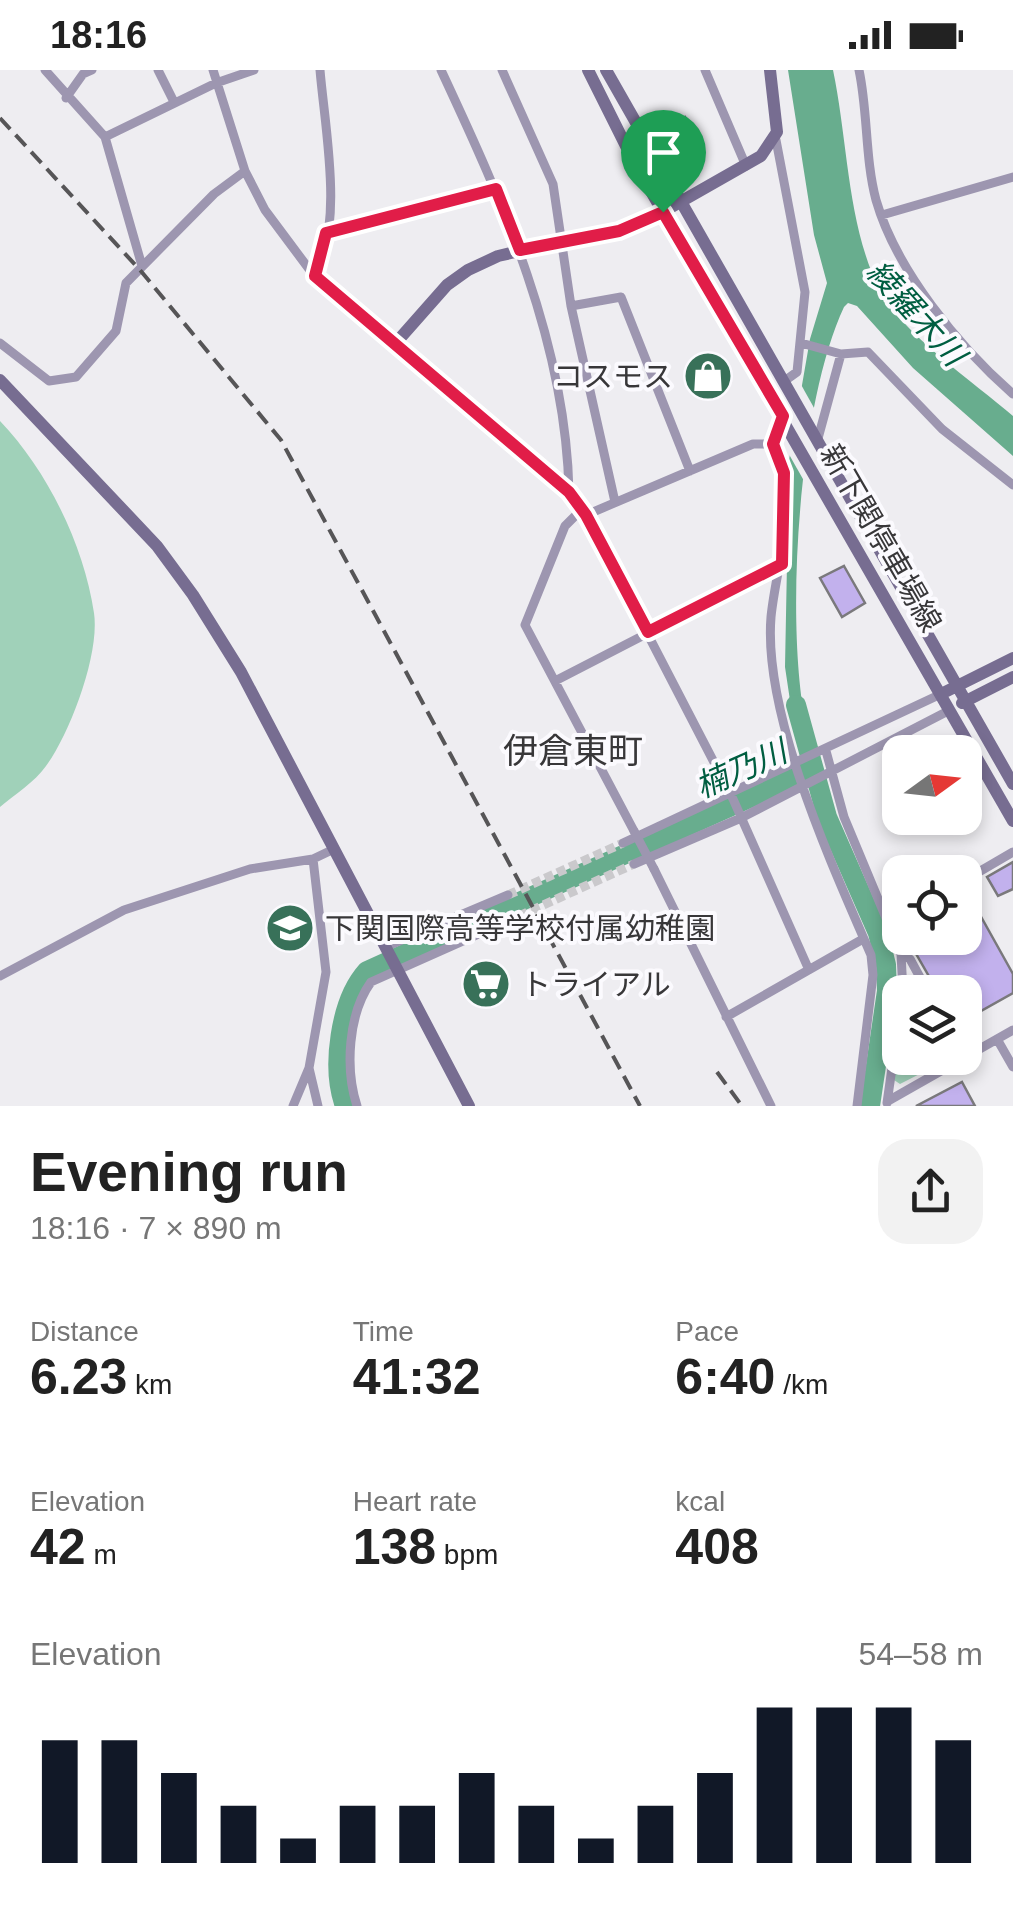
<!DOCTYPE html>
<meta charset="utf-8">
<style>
:root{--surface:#fff;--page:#f2f2f2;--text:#222;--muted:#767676;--accent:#111827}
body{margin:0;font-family:Arial,"Noto Sans JP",sans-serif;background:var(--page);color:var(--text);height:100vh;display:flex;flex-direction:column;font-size:38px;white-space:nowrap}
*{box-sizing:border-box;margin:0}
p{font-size:32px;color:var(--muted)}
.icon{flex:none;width:55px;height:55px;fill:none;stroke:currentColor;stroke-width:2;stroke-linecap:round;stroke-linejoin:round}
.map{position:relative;height:1036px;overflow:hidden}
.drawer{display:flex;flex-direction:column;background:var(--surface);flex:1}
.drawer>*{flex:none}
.needle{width:65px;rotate:75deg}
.buttons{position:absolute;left:882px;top:665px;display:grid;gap:20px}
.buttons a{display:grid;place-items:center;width:100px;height:100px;border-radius:20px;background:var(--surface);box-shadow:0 5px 15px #0003;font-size:50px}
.pin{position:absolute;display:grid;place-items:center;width:85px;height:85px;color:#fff;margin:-102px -42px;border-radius:50% 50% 50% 0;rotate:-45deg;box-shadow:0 0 10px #0007}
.pin .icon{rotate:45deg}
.round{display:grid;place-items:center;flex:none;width:105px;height:105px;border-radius:30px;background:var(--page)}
.head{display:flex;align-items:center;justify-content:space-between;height:170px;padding:0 30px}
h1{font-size:55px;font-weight:700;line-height:75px}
.metrics{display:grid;grid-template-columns:repeat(3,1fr);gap:15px;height:170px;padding:10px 30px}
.metrics div{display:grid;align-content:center}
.metrics b{font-size:50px;font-weight:700}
.metrics small{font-size:28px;font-weight:400}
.metrics p{font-size:28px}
.chart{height:280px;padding:20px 30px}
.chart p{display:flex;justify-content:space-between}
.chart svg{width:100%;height:180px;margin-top:10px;stroke:var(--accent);stroke-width:6}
.status{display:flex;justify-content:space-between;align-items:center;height:70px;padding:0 50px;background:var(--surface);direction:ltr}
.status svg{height:28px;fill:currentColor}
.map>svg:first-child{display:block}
.green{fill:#a0d1b9}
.water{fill:#68ad8e}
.pier{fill:#eeedf1}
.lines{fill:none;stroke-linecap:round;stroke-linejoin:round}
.river{stroke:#68ad8e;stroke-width:20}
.building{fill:#c2b1ed;stroke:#7a797c;stroke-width:2.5}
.street-tunnel{stroke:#cac9cc;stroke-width:9;stroke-dasharray:9 4.5;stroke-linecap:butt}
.street{stroke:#9d96b0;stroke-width:9}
.secondary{stroke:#776d91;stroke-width:12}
.rail{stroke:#565557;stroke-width:4;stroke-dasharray:15 8;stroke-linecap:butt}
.street-bridge{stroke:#9d96b0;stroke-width:9}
.route-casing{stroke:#fff;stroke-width:20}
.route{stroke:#e11d48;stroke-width:12}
.labels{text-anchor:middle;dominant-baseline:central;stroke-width:8;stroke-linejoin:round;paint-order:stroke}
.poi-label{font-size:30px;fill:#383739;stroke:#fbfafe;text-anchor:start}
.street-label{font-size:30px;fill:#383739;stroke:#fbfafe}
.water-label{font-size:32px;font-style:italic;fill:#005e41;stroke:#fbfafe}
.quarter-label{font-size:35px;fill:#383739;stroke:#fbfafe}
</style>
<div class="status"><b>18:16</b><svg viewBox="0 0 49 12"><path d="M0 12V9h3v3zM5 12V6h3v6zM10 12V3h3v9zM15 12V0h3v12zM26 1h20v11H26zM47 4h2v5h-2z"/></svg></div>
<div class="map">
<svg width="1013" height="1036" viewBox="0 0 1013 1036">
<rect width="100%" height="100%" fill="#eeedf1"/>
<path class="green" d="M0,351C47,400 84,475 94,543C100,584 70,663 46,696C35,712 14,725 0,737Z
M900,964V988H951L900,1014L894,1010Z"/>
<path class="water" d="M788,0H833C848,71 847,153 879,219C902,264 974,312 1013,346V386L913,298L857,236L848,233L844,237C798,335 784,555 807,661L795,664L785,597L789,390L810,269L827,213L814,165Z"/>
<path class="pier" d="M799,311L818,345L808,418L786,379Z"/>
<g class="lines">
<path class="river" d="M796,635L827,747L878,863L886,895L887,921L870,1036
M345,1036C331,998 340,931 367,901L813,699"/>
</g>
<path class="building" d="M685,47L693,62L683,68L685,72L668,76L660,61Z
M844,496L865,533L842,547L820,508Z
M1013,792V819L998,826L987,807Z
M965,818L1013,904V923L965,950V922H938L907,868H965Z
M962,1012L975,1036H916Z"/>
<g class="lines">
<path class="street-tunnel" d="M508,825L623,773
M519,846L634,794"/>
<path class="street" d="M45,0L105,67L142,196
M158,0L174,32
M213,0L245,101L265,140L315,207L569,422L586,445L733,729L809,900
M441,0C503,133 566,272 569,422
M502,0L553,114L571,236L615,432
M705,0L746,96
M859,0C868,42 865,89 876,130C896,200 959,277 1013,324
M66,28L83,4L92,0
M105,67L216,13L254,0
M776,70L805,222L797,302L783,312
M882,145L1013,107
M326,163L496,119
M315,207C344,152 325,60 320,0
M571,236L621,227L690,401
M0,273L49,311L76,307L116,261L126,213L214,124L245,101
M801,273L841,284L868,282L942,359L1013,415
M817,372L841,284
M773,374C803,423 776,494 771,547C763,645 832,795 871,885L873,905L857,1036
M582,439L565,456L525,555L634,761
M586,445L753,374H773
M555,611L782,494
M826,681L844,747L901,884L903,922
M623,773L941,624
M634,794L741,748L950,640
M654,799L771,1036
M965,810L1013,782
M385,877L508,825
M902,884L910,889L928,922
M0,906L124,840L250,799L313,789L334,779
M726,947L863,869
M997,969L1013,997
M309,998L318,1036
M888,1031L1013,960
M887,1033L900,942
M293,1036L309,998L326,902L313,789
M357,1036C345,999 348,944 371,912L519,846"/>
<path class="secondary" d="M588,0L633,90L1013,751
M606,0L1013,714
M394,275L447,215L468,200L498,186L645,152L761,86L777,62L770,0
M0,310L157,476L193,525L241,602L469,1036
M941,624L1013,588
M962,633L1013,607"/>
<path class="rail" d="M0,48L140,200L281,370L640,1036
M717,1002L742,1036"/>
<path class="street-bridge" d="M634,761L654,799"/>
</g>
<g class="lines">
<g class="route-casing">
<path id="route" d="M496,119L520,180L619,161L663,142L783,346L773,374L784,403L782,494L648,562L586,445L569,422L315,206L326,163Z"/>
</g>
<use href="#route" class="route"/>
</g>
<defs>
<g id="shop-disc" transform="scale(2.5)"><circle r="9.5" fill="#387159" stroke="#fbfafe"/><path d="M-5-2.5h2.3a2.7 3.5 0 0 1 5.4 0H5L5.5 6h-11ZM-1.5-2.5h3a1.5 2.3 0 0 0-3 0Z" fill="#fff"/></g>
<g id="school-disc" transform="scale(2.5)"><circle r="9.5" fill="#387159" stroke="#fbfafe"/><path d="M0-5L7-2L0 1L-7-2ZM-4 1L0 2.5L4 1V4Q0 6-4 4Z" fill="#fff"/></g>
<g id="supermarket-disc" transform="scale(2.5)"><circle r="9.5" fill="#387159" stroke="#fbfafe"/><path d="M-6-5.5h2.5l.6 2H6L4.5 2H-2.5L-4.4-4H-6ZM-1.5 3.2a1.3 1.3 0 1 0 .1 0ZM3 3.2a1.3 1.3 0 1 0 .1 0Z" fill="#fff"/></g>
</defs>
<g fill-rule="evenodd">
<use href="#shop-disc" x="708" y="306"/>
<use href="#school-disc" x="290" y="858"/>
<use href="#supermarket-disc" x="486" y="914"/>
</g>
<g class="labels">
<g class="poi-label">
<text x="673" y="306" text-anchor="end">コスモス</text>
<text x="325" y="858">下関国際高等学校付属幼稚園</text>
<text x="521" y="914">トライアル</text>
</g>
<g class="street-label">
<text transform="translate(881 468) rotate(60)">新下関停車場線</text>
</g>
<g class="water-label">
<text transform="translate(916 243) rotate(48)">綾羅木川</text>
<text transform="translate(741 699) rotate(-24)">楠乃川</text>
</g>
<g class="quarter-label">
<text x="573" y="680">伊倉東町</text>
</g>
</g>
</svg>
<div class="buttons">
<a><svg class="needle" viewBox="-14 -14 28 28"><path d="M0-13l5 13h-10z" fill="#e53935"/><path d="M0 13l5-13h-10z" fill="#767676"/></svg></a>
<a><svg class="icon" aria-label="locate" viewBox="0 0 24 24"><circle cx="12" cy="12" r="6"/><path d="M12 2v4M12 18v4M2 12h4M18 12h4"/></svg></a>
<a><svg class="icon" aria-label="layers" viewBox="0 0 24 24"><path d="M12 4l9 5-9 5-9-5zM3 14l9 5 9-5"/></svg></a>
</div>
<div class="pin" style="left:663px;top:142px;background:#1e9e55"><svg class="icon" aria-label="arrive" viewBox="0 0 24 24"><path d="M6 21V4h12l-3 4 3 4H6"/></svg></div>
</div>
<section class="drawer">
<div class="head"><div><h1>Evening run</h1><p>18:16 · 7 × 890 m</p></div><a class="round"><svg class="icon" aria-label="share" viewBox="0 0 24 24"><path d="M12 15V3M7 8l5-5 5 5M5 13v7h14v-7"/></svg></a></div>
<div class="metrics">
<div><p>Distance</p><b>6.23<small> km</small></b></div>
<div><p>Time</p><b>41:32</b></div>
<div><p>Pace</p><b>6:40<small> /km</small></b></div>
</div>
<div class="metrics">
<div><p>Elevation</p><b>42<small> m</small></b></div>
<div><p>Heart rate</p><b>138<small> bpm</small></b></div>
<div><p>kcal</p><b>408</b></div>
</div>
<div class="chart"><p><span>Elevation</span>54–58 m</p>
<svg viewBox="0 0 160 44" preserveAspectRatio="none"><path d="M5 44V14M15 44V14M25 44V22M35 44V30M45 44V38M55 44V30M65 44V30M75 44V22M85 44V30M95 44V38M105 44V30M115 44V22M125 44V6M135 44V6M145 44V6M155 44V14"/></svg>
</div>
</section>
